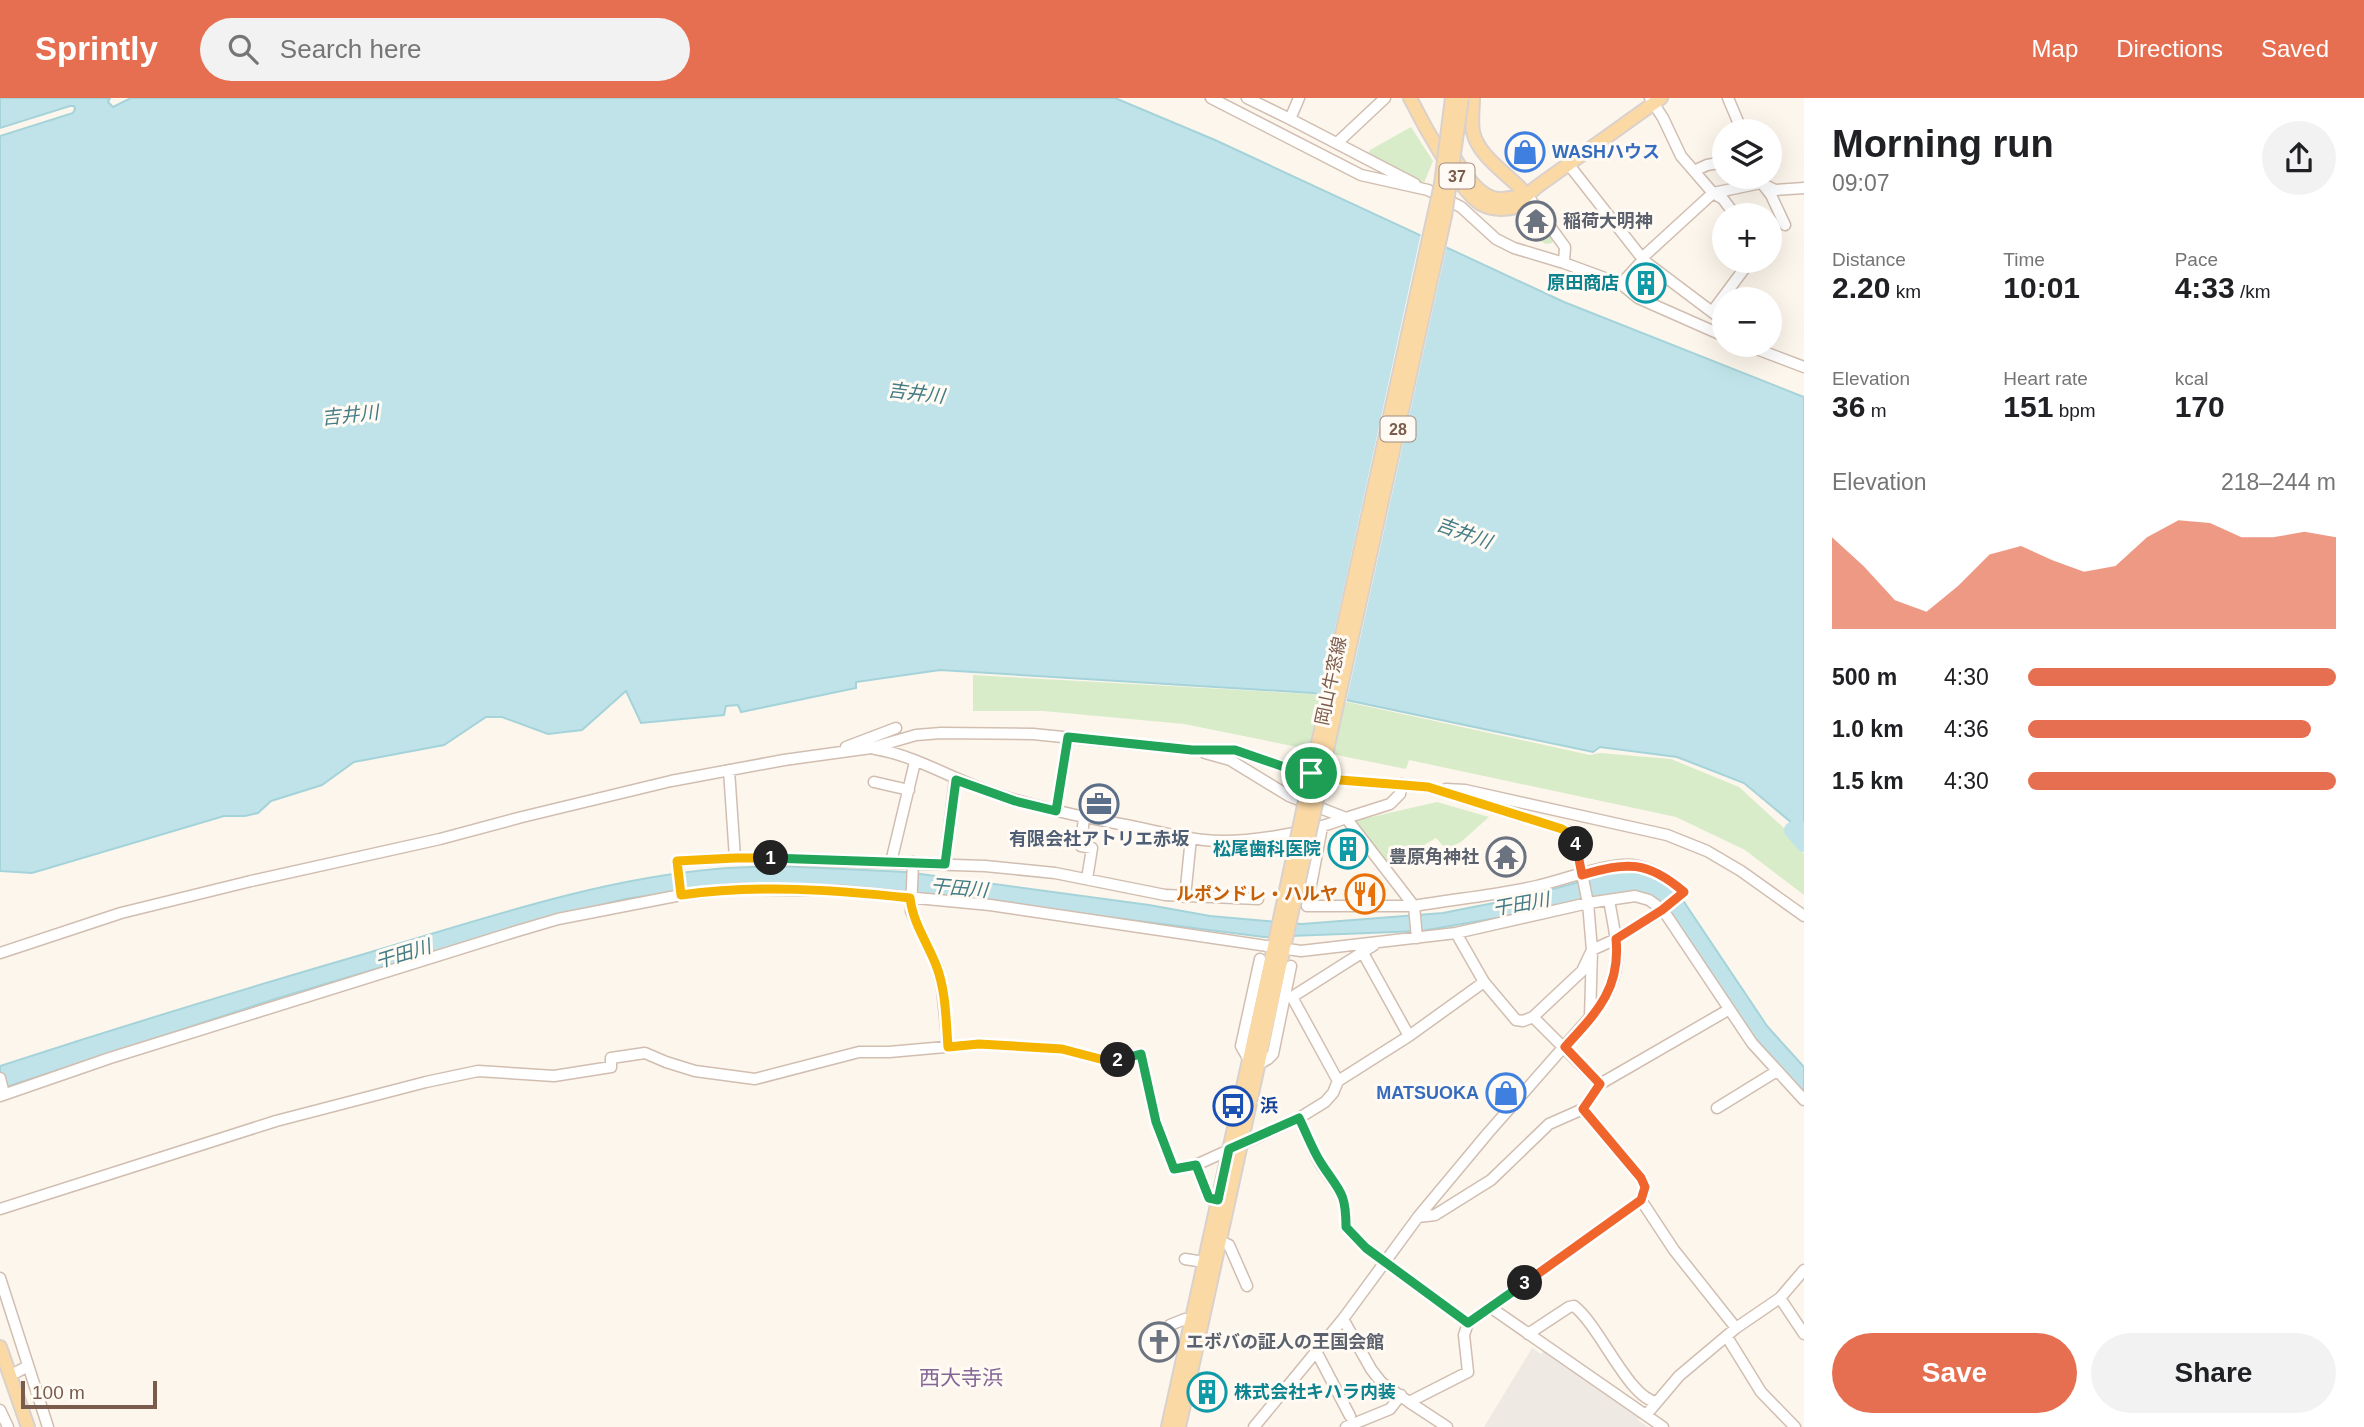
<!DOCTYPE html>
<meta charset="utf-8">
<style>
:root{--surface:#fff;--page:#f2f2f2;--text:#202124;--muted:#757577;--accent:#e76f51}
body{margin:0;font-family:Helvetica,"Noto Sans JP",sans-serif;background:var(--page);color:var(--text);height:100vh;display:flex;flex-direction:column;font-size:26px;white-space:nowrap}
*{box-sizing:border-box;margin:0}
p{font-size:23px;color:var(--muted)}
.icon{flex:none;width:38px;height:38px;fill:none;stroke:currentColor;stroke-width:2;stroke-linecap:round;stroke-linejoin:round}
.map{position:relative;flex:1;overflow:hidden}
.details{display:flex;flex-direction:column;background:var(--surface);width:560px}
.details>*{flex:none}
.tools{position:absolute;left:1712px;top:21px;display:grid;gap:14px}
.tools a{display:grid;place-items:center;width:70px;height:70px;border-radius:50%;background:var(--surface);box-shadow:0 7px 28px #0002;font-size:35px}
.scale{position:absolute;left:21px;bottom:18px;width:136px;box-sizing:border-box;padding-left:7px;border:4px solid #7a5c4d;border-top:0;font-size:19px;line-height:24px;white-space:nowrap;color:#7a5c4d;-webkit-text-stroke:5px #fffaf3;paint-order:stroke}
.pin{position:absolute;display:grid;place-items:center;width:60px;height:60px;color:#fff;margin:-30px;border:4px solid #fff;border-radius:50%;box-shadow:0 2px 7px #0007}
.km{position:absolute;width:35px;height:35px;margin:-18px;border-radius:50%;background:#222;color:#fff;font-size:19px;line-height:35px;text-align:center}
.round{display:grid;place-items:center;flex:none;width:74px;height:74px;border-radius:37px;background:var(--page)}
.summary{display:flex;align-items:center;justify-content:space-between;height:119px;padding:0 28px}
h1{font-size:38px;font-weight:700;line-height:52px}
.metrics{display:grid;grid-template-columns:repeat(3,1fr);gap:10px;height:119px;padding:7px 28px}
.metrics div{display:grid;align-content:center}
.metrics b{font-size:30px;font-weight:700}
.metrics small{font-size:19px;font-weight:400}
.metrics p{font-size:19px}
.chart{height:196px;padding:14px 28px}
.chart p{display:flex;justify-content:space-between}
.chart svg{width:100%;height:126px;margin-top:7px;fill:var(--accent);opacity:.7}
.button{display:flex;gap:14px;margin-top:auto;padding:14px 28px}
.button a{flex:1;height:80px;border-radius:42px;background:var(--accent);color:#fff;font-size:28px;font-weight:700;line-height:80px;text-align:center}
.button a+a{background:var(--page);color:var(--text)}
ul{padding:0 28px;list-style:none;font-size:23px}
li{display:grid;grid-template-columns:112px 84px 1fr;align-items:center;height:52px}
li i{height:18px;border-radius:9px;background:var(--accent)}
header{display:flex;align-items:center;gap:42px;box-sizing:border-box;height:98px;padding:0 35px;background:var(--accent);color:#fff}
header strong{font-size:33px}
nav{display:flex;gap:38px;margin-inline-start:auto;font-size:24px}
.search{width:490px;height:63px;background:var(--page);display:flex;align-items:center;gap:18px;box-sizing:border-box;padding:0 24px;border-radius:38px;color:var(--muted);font-size:26px}
main{display:flex;flex:1;min-height:0}
.map>svg:first-child{display:block}
.industrial{fill:#efe9e4}
.green{fill:#d8ecc9}
.water{fill:#bfe3e8;stroke:#a5d3da;stroke-width:2}
.pier{fill:#fdf6ec}
.lines{fill:none;stroke-linecap:round;stroke-linejoin:round}
.river{stroke:#bfe3e8;stroke-width:16}
.minor-casing{stroke:#d1beb0;stroke-width:13}
.major-casing{stroke:#dad1cd;stroke-width:16}
.minor{stroke:#fff;stroke-width:10}
.major{stroke:#fbd9a5;stroke-width:12}
.major-bridge-casing{stroke:#dad1cd;stroke-width:16;stroke-linecap:butt}
.major-bridge{stroke:#fbd9a5;stroke-width:12}
.split-1-casing{stroke:#fff;stroke-width:14}
.split-2-casing{stroke:#fff;stroke-width:14}
.split-3-casing{stroke:#fff;stroke-width:14}
.split-4-casing{stroke:#fff;stroke-width:14}
.split-5-casing{stroke:#fff;stroke-width:14}
.split-1{stroke:#22a559;stroke-width:9}
.split-2{stroke:#f5b400;stroke-width:9}
.split-3{stroke:#22a559;stroke-width:9}
.split-4{stroke:#f0652b;stroke-width:9}
.split-5{stroke:#f5b400;stroke-width:9}
.labels{text-anchor:middle;dominant-baseline:central;stroke-width:6;stroke-linejoin:round;paint-order:stroke}
.shield{fill:#fffaf3;stroke:#a28b7f;stroke-width:2}
.shield-label{font-size:16px;font-weight:bold;fill:#7a5c4d}
.shop-label{font-size:18px;font-weight:bold;fill:#366cbe;stroke:#fffaf3;text-anchor:start}
.worship-label{font-size:18px;font-weight:bold;fill:#5b616d;stroke:#fffaf3;text-anchor:start}
.culture-label{font-size:18px;font-weight:bold;fill:#0d838f;stroke:#fffaf3;text-anchor:end}
.street-label{font-size:18px;fill:#7a5c4d;stroke:#fffaf3}
.service-label{font-size:18px;font-weight:bold;fill:#4e5e75;stroke:#fffaf3}
.food-label{font-size:18px;font-weight:bold;fill:#c56008;stroke:#fffaf3;text-anchor:end}
.transit-label{font-size:18px;font-weight:bold;fill:#164399;stroke:#fffaf3;text-anchor:start}
.water-label{font-size:19px;font-style:italic;fill:#437c86;stroke:#fffaf3}
.quarter-label{font-size:21px;fill:#846695;stroke:#fffaf3}
</style>
<header>
<strong>Sprintly</strong>
<div class="search"><svg class="icon" aria-label="search" viewBox="0 0 24 24"><circle cx="10" cy="10" r="6"/><path d="M15 15l6 6"/></svg>Search here</div>
<nav><a>Map</a><a>Directions</a><a>Saved</a></nav>
</header>
<main>
<div class="map">
<svg width="1804" height="1329" viewBox="0 0 1804 1329">
<rect width="100%" height="100%" fill="#fdf6ec"/>
<path class="industrial" d="M1532,1250L1541,1256L1544,1253L1641,1318L1638,1322L1648,1329H1484Z"/>
<path class="green" d="M1411,29L1433,63L1424,85L1367,58L1370,52Z
M1527,116L1537,118L1553,142L1552,145L1546,146L1515,129L1518,117Z
M973,577L1311,596L1590,657L1600,655L1671,661L1739,689L1785,731L1804,756V797L1745,752L1676,719L1409,662L1406,671L1184,626L1043,613H973Z
M1437,704L1489,719L1461,744L1446,751L1436,740L1387,769L1354,723Z"/>
<path class="water" d="M0,0H110L108,4L113,9L131,0H1115L1215,42L1564,204L1804,299V735L1744,685L1677,659L1600,649L1593,654L1313,595L940,572L856,584V590L741,614L738,607L726,608L724,617L641,625L626,593L582,632L548,636L502,619H486L444,647L354,664L322,687L271,703L258,715L245,718H224L32,775L0,773V38L73,15L75,11L74,8H70L0,30Z
M780,768L906,774L1149,807L1210,818L1302,826L1443,815L1519,800L1621,773L1648,777L1676,792L1767,928L1804,969V997L1756,944L1649,798L1562,809L1421,833L1264,839L917,795L790,786H728L625,801L540,822L275,901L0,991V968C123,928 247,890 371,854C483,821 599,781 716,771C737,769 759,769 780,768Z"/>
<path class="pier" d="M1421,135L1447,147L1346,605L1320,600Z"/>
<g class="lines">
<path class="river" d="M1798,729L1792,732L1804,746"/>
<g class="minor-casing">
<path id="minor" d="M1211,0L1361,77L1428,92L1461,109L1496,141L1514,150L1564,165L1621,186L1638,200L1724,238
M1247,0L1290,21
M1299,0L1290,21L1415,86
M1650,0L1663,20L1681,58L1713,95L1723,101L1735,117
M1728,0L1742,33
M1337,45L1385,0
M1569,67L1642,160
M1694,73L1707,67L1724,64
M1764,88L1771,97L1785,127
M1527,97L1565,149L1564,165
M1643,162L1724,223
M1621,186L1643,162L1642,160L1713,95L1761,85L1775,92L1804,90
M1712,214L1750,163
M1746,247L1804,269
M846,649L896,630
M875,651C913,657 949,679 985,692C1029,708 1074,717 1120,726C1148,731 1175,739 1204,742C1245,746 1308,735 1346,720L1414,808
M1205,655L1230,662L1289,698L1346,720L1390,706L1400,696L1402,686
M729,672L735,760
M874,684L909,692
M1446,691L1465,692L1667,737L1707,753L1741,773L1804,818
M1056,713L1068,639
M1084,719L1081,748L1092,750L1087,781
M1322,729L1307,808H1414
M891,764L915,664
M913,764L911,813L937,868L942,889L948,949
M945,766L955,682
M681,797L738,791L843,793L990,807L1301,853L1456,835L1588,805L1635,798L1649,802L1663,812L1752,945L1804,1002
M1185,799L1191,740
M1456,835L1484,884L1516,922L1523,923L1533,919L1600,986L1583,1011L1641,1080L1645,1089L1641,1102L1674,1152L1736,1230
M1417,840L1414,808C1455,801 1497,797 1537,788C1563,782 1607,765 1632,767C1651,769 1670,782 1684,794L1663,812L1616,841L1592,852L1582,873L1533,919
M0,855L121,815L251,783L440,741L522,719L671,683L784,662L871,650L916,637L941,635L1033,636L1192,652H1235L1294,672L1340,682L1428,689L1567,733L1575,742L1588,805L1592,852L1590,919L1488,1035L1418,1119L1343,1221L1254,1329
M1363,855L1409,938
M1591,919C1626,877 1618,852 1609,802
M1249,962L1241,948L1260,861
M1259,966L1268,961L1273,956L1291,868
M0,980L4,996
M1338,983L1292,899L1374,847
M1600,986L1728,912
M0,998L110,960L514,834L558,821L681,797L677,763L735,760L985,768L1055,775L1165,797L1258,801
M1717,1010L1777,973
M1299,1020C1306,1034 1312,1051 1320,1065C1339,1094 1346,1092 1346,1129L1366,1150L1468,1225
M1196,1067L1209,1100L1218,1102
M0,1111L276,1023L426,984L478,973L554,978L611,969V960L645,955L666,964L695,973L755,981L859,954H889L979,946L1062,951L1104,962L1121,961L1141,956L1156,1024L1174,1071L1196,1067L1299,1020L1325,1004L1333,995L1338,983L1409,938L1484,884
M1418,1119L1435,1117L1491,1082L1549,1026L1583,1011
M1220,1143L1229,1147L1247,1188
M1185,1161L1204,1164
M0,1180L48,1329
M1780,1200L1804,1236
M1490,1209L1663,1329
M1343,1221L1371,1271L1381,1284L1409,1304L1468,1274L1464,1237L1468,1225L1641,1102
M1170,1227L1185,1221L1191,1223
M1528,1236L1569,1209L1574,1208C1600,1228 1629,1301 1657,1304
M1727,1239L1761,1294L1795,1329
M1316,1253L1350,1318
M17,1274L28,1268
M1409,1304L1447,1329
M0,1312L8,1329
M1646,1317L1679,1278L1736,1230L1780,1200L1804,1172
M1346,1329L1390,1311L1401,1297"/>
</g>
<g class="major-casing">
<path id="major" d="M1410,0C1422,24 1459,93 1481,106C1494,113 1506,112 1519,108L1527,97L1538,88L1661,0
M1473,0C1473,11 1471,23 1473,34C1479,60 1510,77 1527,97
M1451,55C1462,70 1477,100 1499,101C1508,101 1518,98 1527,97
M1308,689L1315,659
M1319,692L1325,661
M0,1249L28,1329
M1168,1329L1275,844
M1179,1329L1285,845"/>
</g>
<use href="#minor" class="minor"/>
<use href="#major" class="major"/>
<g class="major-bridge-casing">
<path id="major-bridge" d="M1315,659L1441,86L1452,0
M1325,661L1445,118L1462,0
M1275,844L1308,689
M1285,845L1319,692"/>
</g>
<use href="#major-bridge" class="major-bridge"/>
</g>
<g class="lines">
<g class="split-1-casing">
<path id="split-1" d="M771,760L945,766L956,682L1015,703L1056,713L1068,639L1192,652H1235L1293,672L1311,675"/>
</g>
<g class="split-2-casing">
<path id="split-2" d="M771,760H735L677,763L681,797C758,786 834,792 910,800C913,825 927,844 936,867C946,892 946,923 948,949L979,946L1062,951L1104,962H1118"/>
</g>
<g class="split-3-casing">
<path id="split-3" d="M1118,962L1141,956L1156,1024L1174,1071L1196,1067L1209,1100L1218,1102L1229,1051L1299,1020C1306,1034 1312,1051 1321,1065C1339,1093 1346,1093 1346,1129L1366,1150L1468,1225L1525,1185"/>
</g>
<g class="split-4-casing">
<path id="split-4" d="M1525,1185L1641,1102L1645,1089L1641,1080L1583,1011L1600,986L1565,949C1596,915 1621,891 1616,841L1662,812L1684,794C1647,762 1627,764 1582,777L1576,746"/>
</g>
<g class="split-5-casing">
<path id="split-5" d="M1311,675L1340,682L1428,689L1562,731L1572,737L1576,746"/>
</g>
<use href="#split-1" class="split-1"/>
<use href="#split-2" class="split-2"/>
<use href="#split-3" class="split-3"/>
<use href="#split-4" class="split-4"/>
<use href="#split-5" class="split-5"/>
</g>
<defs>
<g id="shop-ring" transform="scale(2.0125)"><circle r="9.5" fill="#fffaf3" stroke="#3f7fe0" stroke-width="1.5"/><path d="M-5-2.5h2.3a2.7 3.5 0 0 1 5.4 0H5L5.5 6h-11ZM-1.5-2.5h3a1.5 2.3 0 0 0-3 0Z" fill="#3f7fe0"/></g>
<g id="temple-ring" transform="scale(2.0125)"><circle r="9.5" fill="#fffaf3" stroke="#6b7280" stroke-width="1.5"/><path d="M0-6L5-2H3V0L6.5 2.5H4V6H1.5V3h-3V6H-4V2.5H-6.5L-3 0V-2H-5Z" fill="#6b7280"/></g>
<g id="building-ring" transform="scale(2.0125)"><circle r="9.5" fill="#fffaf3" stroke="#0f9aa8" stroke-width="1.5"/><path d="M-4-6H4V6H1V3H-1V6H-4ZM-2.5-4.3h1.7v1.8h-1.7ZM.8-4.3h1.7v1.8H.8ZM-2.5-1h1.7V.8h-1.7ZM.8-1h1.7V.8H.8Z" fill="#0f9aa8"/></g>
<g id="office-ring" transform="scale(2.0125)"><circle r="9.5" fill="#fffaf3" stroke="#5c6f8a" stroke-width="1.5"/><path d="M-6-3h4V-5.5h4V-3h4V5H-6ZM-1-4.5V-3h2v-1.5ZM-6 0V1H6V0Z" fill="#5c6f8a"/></g>
<g id="restaurant-ring" transform="scale(2.0125)"><circle r="9.5" fill="#fffaf3" stroke="#e8710a" stroke-width="1.5"/><path d="M-5-6h1v4h1v-4h1v4h1v-4h1v5L-1.5 .5V6h-2V.5L-5-1ZM5-6V6H3V1.5H1.5Q1.5-4 5-6Z" fill="#e8710a"/></g>
<g id="bus-ring" transform="scale(2.0125)"><circle r="9.5" fill="#fffaf3" stroke="#1a4fb4" stroke-width="1.5"/><path d="M-5-6H5V4H4V6H2V4H-2V6H-4V4H-5ZM-3.5-4V0h7V-4ZM-3.5 1.2v1.5H-2V1.2ZM2 1.2v1.5H3.5V1.2Z" fill="#1a4fb4"/></g>
<g id="church-ring" transform="scale(2.0125)"><circle r="9.5" fill="#fffaf3" stroke="#6b7280" stroke-width="1.5"/><path d="M-1.2-6h2.4v3.5h3.3v2.4h-3.3V6h-2.4V-.1h-3.3v-2.4h3.3Z" fill="#6b7280"/></g>
</defs>
<g fill-rule="evenodd">
<use href="#shop-ring" x="1525" y="54"/>
<use href="#temple-ring" x="1536" y="123"/>
<use href="#building-ring" x="1646" y="185"/>
<use href="#office-ring" x="1099" y="706"/>
<use href="#building-ring" x="1348" y="751"/>
<use href="#temple-ring" x="1506" y="759"/>
<use href="#restaurant-ring" x="1365" y="796"/>
<use href="#shop-ring" x="1506" y="995"/>
<use href="#bus-ring" x="1233" y="1008"/>
<use href="#church-ring" x="1159" y="1244"/>
<use href="#building-ring" x="1207" y="1294"/>
</g>
<g class="labels">
<g class="shield">
<rect x="1439.5" y="65.5" width="35" height="25" rx="5"/>
<rect x="1380.5" y="318.5" width="35" height="25" rx="5"/>
</g>
<g class="shield-label">
<text x="1457" y="78">37</text>
<text x="1398" y="331">28</text>
</g>
<g class="shop-label">
<text x="1552" y="54">WASHハウス</text>
<text x="1479" y="995" text-anchor="end">MATSUOKA</text>
</g>
<g class="worship-label">
<text x="1563" y="123">稲荷大明神</text>
<text x="1479" y="759" text-anchor="end">豊原角神社</text>
<text x="1186" y="1244">エボバの証人の王国会館</text>
</g>
<g class="culture-label">
<text x="1619" y="185">原田商店</text>
<text x="1321" y="751">松尾歯科医院</text>
<text x="1234" y="1294" text-anchor="start">株式会社キハラ内装</text>
</g>
<g class="street-label">
<text transform="translate(1331 583) rotate(-78)">岡山牛窓線</text>
</g>
<g class="service-label">
<text x="1099" y="741">有限会社アトリエ赤坂</text>
</g>
<g class="food-label">
<text x="1338" y="796">ルポンドレ・ハルヤ</text>
</g>
<g class="transit-label">
<text x="1260" y="1008">浜</text>
</g>
<g class="water-label">
<text transform="translate(916 295) rotate(7)">吉井川</text>
<text transform="translate(350 317) rotate(-6)">吉井川</text>
<text transform="translate(1464 435) rotate(20)">吉井川</text>
<text transform="translate(959 790) rotate(5)">干田川</text>
<text transform="translate(1521 806) rotate(-10)">干田川</text>
<text transform="translate(403 856) rotate(-17)">干田川</text>
</g>
<g class="quarter-label">
<text x="961" y="1279">西大寺浜</text>
</g>
</g>
</svg>
<div class="tools">
<a><svg class="icon" aria-label="layers" viewBox="0 0 24 24"><path d="M12 4l9 5-9 5-9-5zM3 14l9 5 9-5"/></svg></a>
<a>+</a>
<a>−</a>
</div>
<div class="scale">100 m</div>
<div class="pin" style="left:1311px;top:675px;background:#1e9e55"><svg class="icon" aria-label="arrive" viewBox="0 0 24 24"><path d="M6 21V4h12l-3 4 3 4H6"/></svg></div>
<b class="km" style="left:771px;top:760px">1</b>
<b class="km" style="left:1118px;top:962px">2</b>
<b class="km" style="left:1525px;top:1185px">3</b>
<b class="km" style="left:1576px;top:746px">4</b>
</div>
<section class="details">
<div class="summary"><div><h1>Morning run</h1><p>09:07</p></div><a class="round"><svg class="icon" aria-label="share" viewBox="0 0 24 24"><path d="M12 15V3M7 8l5-5 5 5M5 13v7h14v-7"/></svg></a></div>
<div class="metrics">
<div><p>Distance</p><b>2.20<small> km</small></b></div>
<div><p>Time</p><b>10:01</b></div>
<div><p>Pace</p><b>4:33<small> /km</small></b></div>
</div>
<div class="metrics">
<div><p>Elevation</p><b>36<small> m</small></b></div>
<div><p>Heart rate</p><b>151<small> bpm</small></b></div>
<div><p>kcal</p><b>170</b></div>
</div>
<div class="chart"><p><span>Elevation</span>218–244 m</p>
<svg viewBox="0 0 160 44" preserveAspectRatio="none"><path d="M0 44V12L10 22L20 34L30 38L40 29L50 18L60 15L70 20L80 24L90 22L100 12L110 6L120 7L130 12L140 12L150 10L160 12V44z"/></svg>
</div>
<ul>
<li><b>500 m</b>4:30<i style="width:100%"></i></li>
<li><b>1.0 km</b>4:36<i style="width:92%"></i></li>
<li><b>1.5 km</b>4:30<i style="width:100%"></i></li>
</ul>
<div class="button"><a>Save</a><a>Share</a></div>
</section>
</main>
